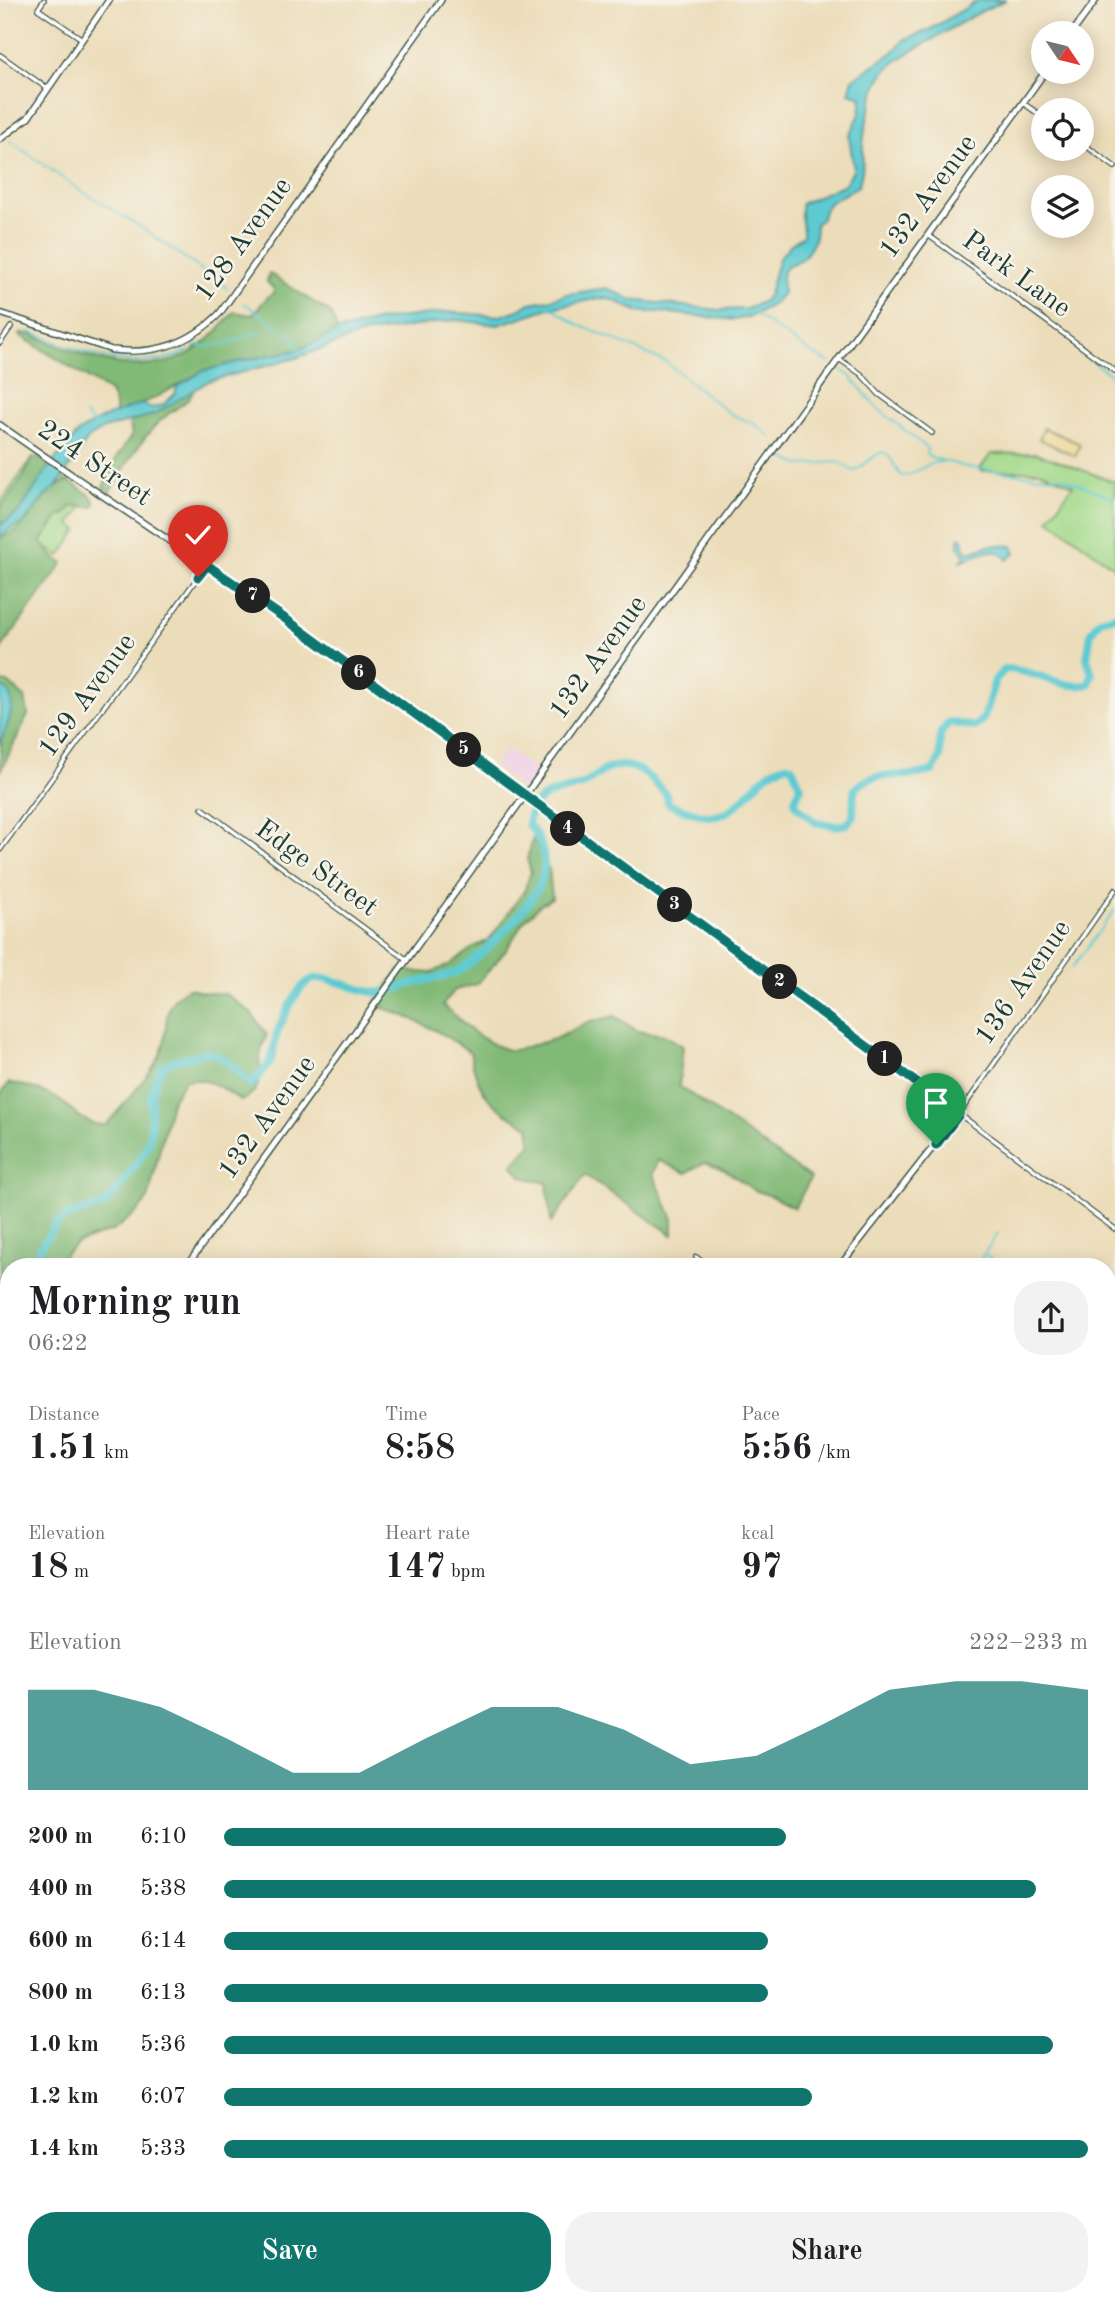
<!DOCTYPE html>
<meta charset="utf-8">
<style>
:root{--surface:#fff;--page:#f2f2f2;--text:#202124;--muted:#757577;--accent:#0f766e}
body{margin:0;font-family:"Old Standard TT",serif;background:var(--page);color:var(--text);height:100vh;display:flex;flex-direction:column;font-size:26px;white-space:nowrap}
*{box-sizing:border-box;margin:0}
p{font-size:23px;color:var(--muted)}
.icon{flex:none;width:38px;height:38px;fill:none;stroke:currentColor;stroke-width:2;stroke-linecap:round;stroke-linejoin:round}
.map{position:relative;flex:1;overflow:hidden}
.drawer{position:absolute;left:0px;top:1258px;width:1116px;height:1048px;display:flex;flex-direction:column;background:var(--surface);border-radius:28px 28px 0 0;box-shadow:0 4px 18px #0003}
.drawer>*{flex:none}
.needle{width:46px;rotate:125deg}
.tools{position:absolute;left:1031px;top:21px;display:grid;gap:14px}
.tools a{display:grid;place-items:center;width:63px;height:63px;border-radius:50%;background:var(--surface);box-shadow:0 4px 18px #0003;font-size:35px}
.pin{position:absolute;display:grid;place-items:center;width:60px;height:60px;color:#fff;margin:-72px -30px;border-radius:50% 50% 50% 0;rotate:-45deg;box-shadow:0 0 7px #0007}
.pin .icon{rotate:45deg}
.km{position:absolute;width:35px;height:35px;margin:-18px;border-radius:50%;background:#222;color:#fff;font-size:19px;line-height:35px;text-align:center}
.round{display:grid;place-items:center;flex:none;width:74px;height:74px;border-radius:28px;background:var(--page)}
.overview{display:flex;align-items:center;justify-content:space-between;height:119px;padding:0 28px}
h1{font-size:38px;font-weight:700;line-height:52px}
.stats{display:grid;grid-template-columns:repeat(3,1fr);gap:10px;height:119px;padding:7px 28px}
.stats div{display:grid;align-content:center}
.stats b{font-size:35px;font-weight:700}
.stats small{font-size:19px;font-weight:400}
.stats p{font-size:19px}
.chart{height:196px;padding:14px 28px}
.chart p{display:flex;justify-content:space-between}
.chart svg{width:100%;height:126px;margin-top:7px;fill:var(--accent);opacity:.7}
.cta{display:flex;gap:14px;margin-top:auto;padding:14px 28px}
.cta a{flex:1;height:80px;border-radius:28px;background:var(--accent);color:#fff;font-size:28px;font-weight:700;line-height:80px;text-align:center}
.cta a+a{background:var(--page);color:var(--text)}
ul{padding:0 28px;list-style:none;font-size:23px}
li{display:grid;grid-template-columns:112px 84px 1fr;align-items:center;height:52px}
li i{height:18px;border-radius:9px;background:var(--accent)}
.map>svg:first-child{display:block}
.built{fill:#efd0e6}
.green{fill:#a2d98a;stroke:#608b5f;stroke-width:2}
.forest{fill:#81b976;stroke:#507b55;stroke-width:2}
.sand{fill:#eeda9e;stroke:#868c69;stroke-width:2}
.water{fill:#5dcad1;stroke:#3e8482;stroke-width:2}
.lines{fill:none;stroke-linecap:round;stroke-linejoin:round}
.stream{stroke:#5dcad1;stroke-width:2}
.river{stroke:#5dcad1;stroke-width:8}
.street-casing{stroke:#3e5548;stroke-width:6}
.secondary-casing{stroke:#3e5548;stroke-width:8}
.street{stroke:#fff;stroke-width:3.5}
.secondary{stroke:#fff;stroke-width:5}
.route-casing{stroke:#fff;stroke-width:14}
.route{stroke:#0f766e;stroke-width:9}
.labels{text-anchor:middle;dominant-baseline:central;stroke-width:5;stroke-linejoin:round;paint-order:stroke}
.street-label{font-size:28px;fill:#1f3d34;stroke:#f7f3e8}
</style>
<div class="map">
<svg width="1115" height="2305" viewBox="0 0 1115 2305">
<rect width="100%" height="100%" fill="#f7f3e8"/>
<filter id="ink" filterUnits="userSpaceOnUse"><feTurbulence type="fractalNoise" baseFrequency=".0143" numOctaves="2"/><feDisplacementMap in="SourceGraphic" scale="14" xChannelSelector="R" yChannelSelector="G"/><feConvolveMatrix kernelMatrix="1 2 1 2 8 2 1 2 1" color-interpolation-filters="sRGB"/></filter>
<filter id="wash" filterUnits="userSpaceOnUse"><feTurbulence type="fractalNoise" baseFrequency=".00686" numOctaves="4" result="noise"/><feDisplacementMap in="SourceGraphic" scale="28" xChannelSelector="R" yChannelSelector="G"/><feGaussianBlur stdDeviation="1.57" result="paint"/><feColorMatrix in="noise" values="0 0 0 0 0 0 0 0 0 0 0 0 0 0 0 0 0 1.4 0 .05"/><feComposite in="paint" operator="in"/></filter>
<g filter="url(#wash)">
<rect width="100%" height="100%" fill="#ecddba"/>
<path class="built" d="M506,749L538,772L524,789L494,767Z"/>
<path class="green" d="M1036,453L1115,482V568L1049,519L1073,485L1040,471H982L980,469L991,454Z
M33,457L89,497L70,524L78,530L60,556L51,550L0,622V503Z
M1115,1394V2106L1108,2103V1403Z"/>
<path class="forest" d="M269,273L332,314L337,331L298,350L245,360L203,371L155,398L115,414V405L110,392L19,335L22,333L33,335C80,355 141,381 190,353C207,343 221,327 234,312L252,315C260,308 264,298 273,293L274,289L267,282Z
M194,389C189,403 178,406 167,415C144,432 124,470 108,494L103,487L117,457L132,435L129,421L155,414Z
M37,457L50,465L20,511L0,525V509L23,478L32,460Z
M69,481L90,495L95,502L93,507L72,506L66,514L59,516L41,542L55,558L63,563L0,650V538C5,536 11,534 16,531C35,517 44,485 69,481Z
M0,682L8,683L25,697L28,715L0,772C0,744 5,717 7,689L0,688Z
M533,838L549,869L552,898L541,904L523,922L507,949L477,984L455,990L443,1005L473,1032L494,1045L511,1051L555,1039L588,1022L615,1016L637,1031L664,1035L683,1046L679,1086L811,1178L794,1208L771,1196L754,1190L727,1171L705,1162L686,1173L658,1160L653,1174L673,1219V1235L585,1175L551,1223L547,1183L522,1177L512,1165L531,1144L529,1126C490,1107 478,1094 470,1052C439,1030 410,1016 374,1005L399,970L431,973L449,965L474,947L489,940L524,891L531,872L527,859Z
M188,988L202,992L226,994L251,1013L267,1035C265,1040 262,1046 261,1051C256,1075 268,1086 241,1101C221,1087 210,1078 185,1080L171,1102L148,1199L137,1212L114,1230L77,1243L65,1254L59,1267H9V1402L1,1405L0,1095L9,1083C27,1085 52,1093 67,1106C80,1117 88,1125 106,1125C122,1106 154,1072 162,1050C171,1023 158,1006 188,988Z
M1,1533C6,1542 3,1555 4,1566C6,1593 9,1618 9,1645L2,1648Z
M0,2071L9,2073V2143L8,2138L0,2129Z
M1108,2103L1115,2106V2305H963L966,2298H1108Z
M9,2146V2298H439L440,2300L436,2305H0V2225L7,2216C5,2192 1,2169 9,2146Z
M452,2298H576L572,2305H453Z"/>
<path class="sand" d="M1044,428L1080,444L1075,456L1039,439Z"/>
<path class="water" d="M979,0H1006C979,11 955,26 930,41C907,54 883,64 875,90C870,107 863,131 863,149C862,164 864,170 858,186C844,197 824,198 822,219L815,224C818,236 811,251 801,259C795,264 787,263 783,271C781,277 783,286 783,293L775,303L763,310L750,317L734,320L660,312H639L613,300L602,298L549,308L498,325L455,320L363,334L296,358L209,381L155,414L104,429L88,439L56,487L45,496L24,523L13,527L0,537V525L20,511L50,465L79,432L99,420L129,408L141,404L152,408L163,405L175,394L177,387L203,371L245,360L298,350L337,331L380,320L446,312L500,316L521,309L530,303L549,300L567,294L607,288L632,300L719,310L747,309L764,301L769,294L779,258L791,244L803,236C804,224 798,213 802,203C817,199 829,189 844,185L854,169L849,137L860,114L862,97L849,93L853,79L892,53L905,39L927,31Z
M960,537L964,539V546L968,552L991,545L1012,546L1015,553L1007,560C994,542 977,557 961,561L965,557L958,546Z
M0,688L7,689C19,706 5,728 0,745Z
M0,1694L7,1707L9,1719V1841L0,1825V1773L4,1749L0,1730Z"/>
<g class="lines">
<path class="stream" d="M10,141L77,188L144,229L227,288
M244,303L293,338L299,352
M550,306L575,323L666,362L729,413L756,425L770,436
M755,314L810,352L830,363
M28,331C80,350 134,377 188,351
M193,348L199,345L205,347L223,344L238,340L246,335L262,333
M1080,352L1115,378
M839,368L851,377L877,408L927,448L926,454L930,457L966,467L1026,475L1062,477L1115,499
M85,415L94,424
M779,455L799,465L839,462L853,471C865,467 871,455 883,452C894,457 893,469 902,476C917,475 927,461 942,462
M1072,968L1115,910
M998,1233L984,1254L1002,1267
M1037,1262L1044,1267
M975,1267L984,1254
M1108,1283L1115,1276
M1110,1408L1115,1403
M1115,1498V1505
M1115,1510L1113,1526L1115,1543
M1108,1927L1115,1923
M0,2087L9,2092
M9,2257V2260
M9,2279V2281
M17,2298L18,2305
M326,2298L327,2305
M806,2298L810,2305"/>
<path class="river" d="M36,1267L40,1248L57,1223L69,1215L103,1206L113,1196L142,1156L149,1142L151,1130V1094L161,1068L172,1061L206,1052L218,1056L232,1065L251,1085C258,1077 266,1069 271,1060C274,1052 274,1042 277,1033C282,1020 295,992 306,983C325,968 360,996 383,992C394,990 404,986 414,983C430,978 447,978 460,970C485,953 542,899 544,868C545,851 539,837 528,824C534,788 557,795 584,784C592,780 598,773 607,769C629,760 643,770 658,786C659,787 665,793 666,794C667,797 667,801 669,804C679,808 706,818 716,816C744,811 756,772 786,765L792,767L801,787L795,800L797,806L815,822L836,826L847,824L853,818L854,791C870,771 889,777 911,775C919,775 926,772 933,771L940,757V734L949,722L974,727L984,718L995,680L1005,669C1031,668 1066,692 1089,684L1092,674L1087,658L1091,632L1100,620L1115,616
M0,1401L9,1389"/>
</g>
</g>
<g filter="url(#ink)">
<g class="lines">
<g class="street-casing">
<path id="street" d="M44,0L38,9L82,39
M0,55L48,89
M1023,103L1043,117
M1082,143L1115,167
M928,235L1115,371
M0,343L11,327
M839,359L861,374L879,394L932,433
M202,808L406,959
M0,850L206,566
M1115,890L959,1114L1115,1229
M696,1257L709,1267
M0,1898L9,1903
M0,1973L9,1979
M0,2031L9,2017
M704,2298L710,2305
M941,2298L949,2305"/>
</g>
<g class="secondary-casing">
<path id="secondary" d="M1072,33L1096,0
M0,139L28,118L109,0
M0,313L112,350C155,355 190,344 220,313L441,0
M0,425C94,492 192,554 287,620L959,1114L839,1267
M186,1267L1045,72
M9,1521L7,1545L9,1579
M0,1662L9,1671
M3,1663L5,1655L9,1654
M639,2298L642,2305
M894,2305L897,2298"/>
</g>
<use href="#street" class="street"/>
<use href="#secondary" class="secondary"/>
</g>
</g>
<g class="lines" filter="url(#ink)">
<g class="route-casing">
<path id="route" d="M198,577L207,565L287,620L959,1114L936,1145"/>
</g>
<use href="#route" class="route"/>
</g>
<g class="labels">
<g class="street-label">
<text transform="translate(929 197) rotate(-54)">132 Avenue</text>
<text transform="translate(244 240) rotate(-54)">128 Avenue</text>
<text transform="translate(1016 275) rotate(36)">Park Lane</text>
<text transform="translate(94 464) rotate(34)">224 Street</text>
<text transform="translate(599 658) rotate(-54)">132 Avenue</text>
<text transform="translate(88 696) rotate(-54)">129 Avenue</text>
<text transform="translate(316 869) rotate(36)">Edge Street</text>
<text transform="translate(1024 983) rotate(-55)">136 Avenue</text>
<text transform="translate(268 1118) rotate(-54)">132 Avenue</text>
</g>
</g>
</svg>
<div class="tools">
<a><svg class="needle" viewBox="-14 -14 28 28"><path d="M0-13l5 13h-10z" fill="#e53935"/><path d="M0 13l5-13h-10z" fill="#757577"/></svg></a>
<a><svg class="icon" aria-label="locate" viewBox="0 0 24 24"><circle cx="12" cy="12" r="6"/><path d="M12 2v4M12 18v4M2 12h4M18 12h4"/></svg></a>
<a><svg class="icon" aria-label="layers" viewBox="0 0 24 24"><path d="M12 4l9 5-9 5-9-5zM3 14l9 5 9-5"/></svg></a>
</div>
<div class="pin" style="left:936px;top:1145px;background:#1e9e55"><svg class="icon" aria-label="arrive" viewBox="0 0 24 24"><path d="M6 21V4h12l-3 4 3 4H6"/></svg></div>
<div class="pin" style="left:198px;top:577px;background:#d93025"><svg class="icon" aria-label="check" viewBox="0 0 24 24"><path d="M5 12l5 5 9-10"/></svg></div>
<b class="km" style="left:885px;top:1059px">1</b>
<b class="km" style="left:780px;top:982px">2</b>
<b class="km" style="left:675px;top:905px">3</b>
<b class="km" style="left:568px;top:829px">4</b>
<b class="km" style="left:464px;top:750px">5</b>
<b class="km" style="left:359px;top:673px">6</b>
<b class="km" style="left:253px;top:596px">7</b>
<section class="drawer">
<div class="overview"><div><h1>Morning run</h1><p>06:22</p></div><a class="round"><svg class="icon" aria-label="share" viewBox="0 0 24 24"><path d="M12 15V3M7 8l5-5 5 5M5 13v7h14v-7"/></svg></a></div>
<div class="stats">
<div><p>Distance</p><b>1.51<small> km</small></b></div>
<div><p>Time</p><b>8:58</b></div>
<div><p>Pace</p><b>5:56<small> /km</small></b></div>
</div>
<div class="stats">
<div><p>Elevation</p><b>18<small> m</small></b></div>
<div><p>Heart rate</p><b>147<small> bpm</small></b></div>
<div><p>kcal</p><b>97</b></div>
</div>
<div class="chart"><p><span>Elevation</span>222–233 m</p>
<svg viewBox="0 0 160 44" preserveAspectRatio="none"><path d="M0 44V9L10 9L20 15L30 26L40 38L50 38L60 26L70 15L80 15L90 23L100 35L110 32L120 21L130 9L140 6L150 6L160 9V44z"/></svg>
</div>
<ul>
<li><b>200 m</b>6:10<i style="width:65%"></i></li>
<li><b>400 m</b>5:38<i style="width:94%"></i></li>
<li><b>600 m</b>6:14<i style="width:63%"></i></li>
<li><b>800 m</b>6:13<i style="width:63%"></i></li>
<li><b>1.0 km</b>5:36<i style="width:96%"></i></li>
<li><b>1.2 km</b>6:07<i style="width:68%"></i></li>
<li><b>1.4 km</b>5:33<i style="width:100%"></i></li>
</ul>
<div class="cta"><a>Save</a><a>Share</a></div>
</section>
</div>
